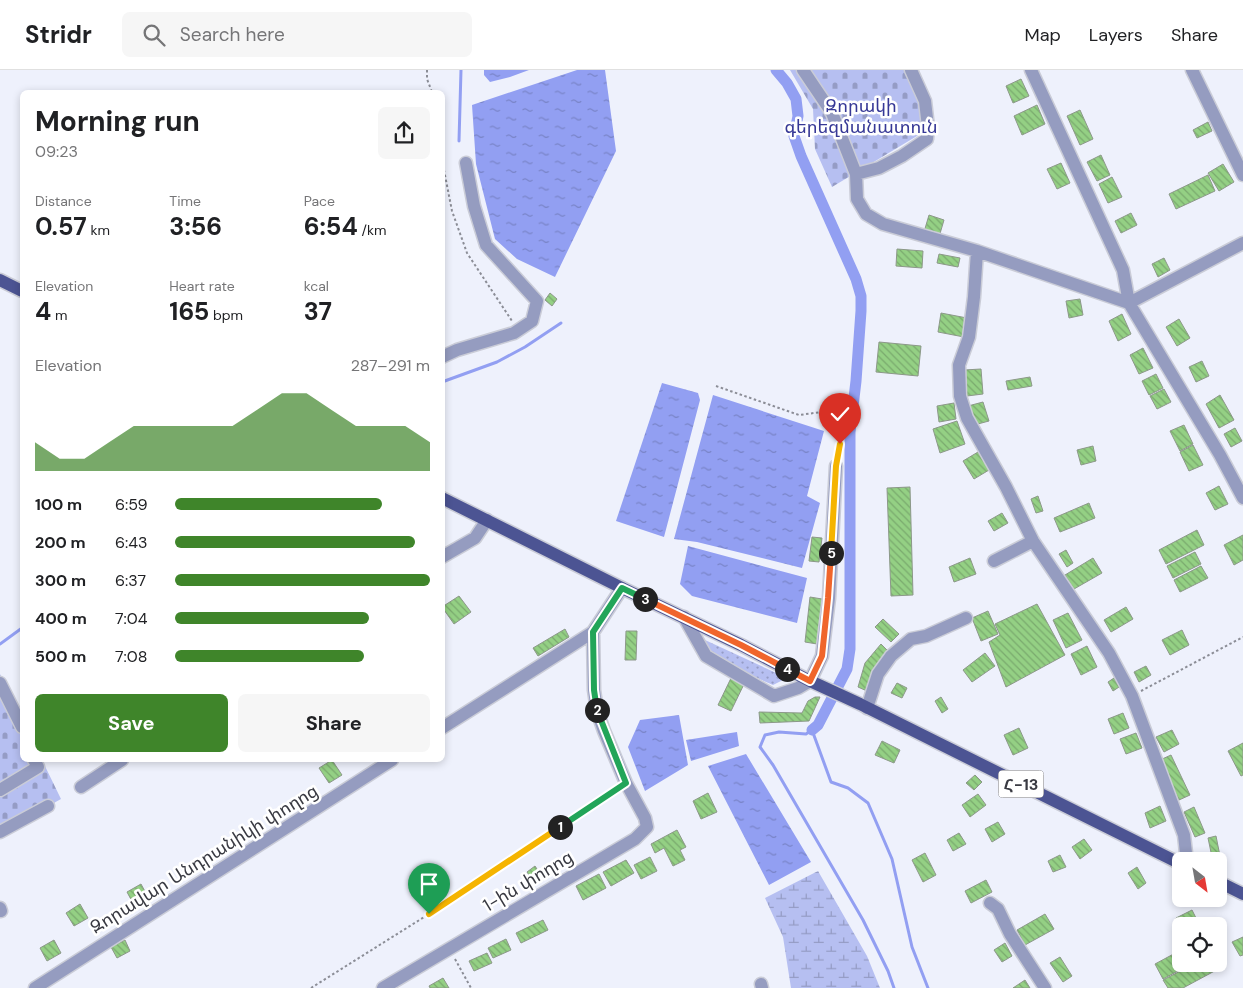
<!DOCTYPE html>
<meta charset="utf-8">
<style>
:root{--surface:#fff;--page:#f6f6f6;--text:#202124;--muted:#757577;--line:#e0e0e0;--accent:#3f852a}
body{margin:0;font-family:"DM Sans","Noto Sans Armenian",sans-serif;background:var(--page);color:var(--text);height:100vh;display:flex;flex-direction:column;font-size:19px;white-space:nowrap}
*{box-sizing:border-box;margin:0}
p{font-size:16px;color:var(--muted)}
.icon{flex:none;width:28px;height:28px;fill:none;stroke:currentColor;stroke-width:2;stroke-linecap:round;stroke-linejoin:round}
.map{position:relative;flex:1;overflow:hidden}
.details{position:absolute;left:20px;top:20px;width:425px;height:672px;display:flex;flex-direction:column;background:var(--surface);border-radius:8px;box-shadow:0 2px 8px #0003}
.details>*{flex:none}
.needle{width:32px;rotate:149deg}
.tools{position:absolute;left:1172px;top:782px;display:grid;gap:10px}
.tools a{display:grid;place-items:center;width:55px;height:55px;border-radius:8px;background:var(--surface);box-shadow:0 2px 8px #0003;font-size:25px}
.pin{position:absolute;display:grid;place-items:center;width:42px;height:42px;color:#fff;margin:-51px -21px;border-radius:50% 50% 50% 0;rotate:-45deg;box-shadow:0 0 5px #0007}
.pin .icon{rotate:45deg}
.km{position:absolute;width:25px;height:25px;margin:-12px;border-radius:50%;background:#222;color:#fff;font-size:14px;line-height:25px;text-align:center}
.round{display:grid;place-items:center;flex:none;width:52px;height:52px;border-radius:8px;background:var(--page)}
.summary{display:flex;align-items:center;justify-content:space-between;height:85px;padding:0 15px}
h1{font-size:28px;font-weight:700;line-height:38px}
.metrics{display:grid;grid-template-columns:repeat(3,1fr);gap:8px;height:85px;padding:5px 15px}
.metrics div{display:grid;align-content:center}
.metrics b{font-size:25px;font-weight:700}
.metrics small{font-size:14px;font-weight:400}
.metrics p{font-size:14px}
.chart{height:140px;padding:10px 15px}
.chart p{display:flex;justify-content:space-between}
.chart svg{width:100%;height:90px;margin-top:5px;fill:var(--accent);opacity:.7}
.action{display:flex;gap:10px;margin-top:auto;padding:10px 15px}
.action a{flex:1;height:58px;border-radius:8px;background:var(--accent);color:#fff;font-size:20px;font-weight:700;line-height:58px;text-align:center}
.action a+a{background:var(--page);color:var(--text)}
ul{padding:0 15px;list-style:none;font-size:16px}
li{display:grid;grid-template-columns:80px 60px 1fr;align-items:center;height:38px}
li i{height:12px;border-radius:6px;background:var(--accent)}
header{display:flex;align-items:center;gap:30px;box-sizing:border-box;height:70px;padding:0 25px;background:var(--surface);border-bottom:1px solid var(--line)}
header strong{font-size:24px}
nav{display:flex;gap:28px;margin-inline-start:auto;font-size:18px}
.search{width:350px;height:45px;background:var(--page);display:flex;align-items:center;gap:12px;box-sizing:border-box;padding:0 18px;border-radius:8px;color:var(--muted);font-size:19px}
.map>svg:first-child{display:block}
.grass{fill:url(#grass-dots)}
.wetland{fill:url(#wetland-marsh)}
.cemetery{fill:url(#cemetery-stones)}
.water{fill:url(#water-ripples)}
.lines{fill:none;stroke-linecap:round;stroke-linejoin:round}
.stream{stroke:#929ff2;stroke-width:3}
.canal{stroke:#929ff2;stroke-width:11}
.building{fill:url(#building-back-hatch);stroke:#8c9889}
.minor-casing{stroke:#caccd7;stroke-width:15}
.major-casing{stroke:#caccd7;stroke-width:15}
.path{stroke:#8b8d96;stroke-width:2;stroke-dasharray:2.5 2.5;stroke-linecap:butt}
.minor{stroke:#959cc0;stroke-width:12}
.major{stroke:#4c5493;stroke-width:12}
.split-1-casing{stroke:#fff;stroke-width:10}
.split-2-casing{stroke:#fff;stroke-width:10}
.split-3-casing{stroke:#fff;stroke-width:10}
.split-4-casing{stroke:#fff;stroke-width:10}
.split-5-casing{stroke:#fff;stroke-width:10}
.split-6-casing{stroke:#fff;stroke-width:10}
.split-1{stroke:#f5b400;stroke-width:6}
.split-2{stroke:#22a559;stroke-width:6}
.split-3{stroke:#22a559;stroke-width:6}
.split-4{stroke:#f0652b;stroke-width:6}
.split-5{stroke:#f0652b;stroke-width:6}
.split-6{stroke:#f5b400;stroke-width:6}
.labels{text-anchor:middle;dominant-baseline:central;stroke-width:5;stroke-linejoin:round;paint-order:stroke}
.shield{fill:#fff;stroke:#74757b;stroke-width:1}
.shield-label{font-size:16px;font-weight:bold;fill:#393a42}
.park-label{font-size:18px;fill:#363896;stroke:#fff}
.street-label{font-size:18px;fill:#393a42;stroke:#fff}
</style>
<header>
<strong>Stridr</strong>
<div class="search"><svg class="icon" aria-label="search" viewBox="0 0 24 24"><circle cx="10" cy="10" r="6"/><path d="M15 15l6 6"/></svg>Search here</div>
<nav><a>Map</a><a>Layers</a><a>Share</a></nav>
</header>
<div class="map">
<svg width="1243" height="918" viewBox="0 0 1243 918">
<defs>
<pattern id="grass-dots" width="8" height="8" patternUnits="userSpaceOnUse" patternTransform="scale(1.25)"><rect width="8" height="8" fill="#b6bff1"/><path d="M2 2h.1M6 6h.1" fill="none" stroke="#959cc5" stroke-width="1.8" stroke-linecap="round"/></pattern>
<pattern id="wetland-marsh" width="20" height="14" patternUnits="userSpaceOnUse" patternTransform="scale(1.25)"><rect width="20" height="14" fill="#b6bff1"/><path d="M1 5h8M5 5V1M11 12h8M15 12V8" fill="none" stroke="#959cc5"/></pattern>
<pattern id="cemetery-stones" width="16" height="16" patternUnits="userSpaceOnUse" patternTransform="scale(1.25)"><rect width="16" height="16" fill="#b6bff1"/><path d="M2 7V4a2 2 0 0 1 4 0v3zM10 15v-3a2 2 0 0 1 4 0v3z" fill="#959cc5"/></pattern>
<pattern id="water-ripples" width="26" height="14" patternUnits="userSpaceOnUse" patternTransform="scale(1.25)"><rect width="26" height="14" fill="#929ff2"/><path d="M2 4q2-2 4 0t4 0M15 11q2-2 4 0t4 0" fill="none" stroke="#7883c6"/></pattern>
<pattern id="building-back-hatch" width="6" height="6" patternUnits="userSpaceOnUse" patternTransform="scale(1.25)"><rect width="6" height="6" fill="#94d084"/><path d="M-1 5l2 2M0 0l6 6M5-1l2 2" fill="none" stroke="#7aaa6e"/></pattern>
</defs>
<rect width="100%" height="100%" fill="#eef1fc"/>
<path class="grass" d="M705,570L787,608L773,615L714,589Z"/>
<path class="wetland" d="M818,801L867,886L880,918H791L783,867L765,828Z"/>
<path class="cemetery" d="M790,0H911L916,14L922,63L832,117L815,79L813,39Z
M0,604L22,650V690H42L61,729L0,763Z"/>
<path class="water" d="M484,0H529L510,7L490,12L484,5Z
M577,0H605L616,81L555,207L517,189L495,169L476,94L472,35Z
M662,313L698,323L700,330L664,467L616,451Z
M713,325L824,361L807,426L820,433L802,498L697,472L674,469Z
M688,476L807,508L797,553L692,526L680,514Z
M679,645L688,695L645,721L628,677L640,650Z
M737,662L739,676L691,691L686,670Z
M746,684L811,792L769,815L708,696Z"/>
<g class="lines">
<path class="stream" d="M459,71L461,0
M442,312L497,292L525,277L561,253
M0,574L22,558
M894,918L888,901L863,850L773,695L760,677L765,665L779,662L806,664L812,660L831,712L848,718L868,733L892,789L912,877L928,918"/>
<path class="canal" d="M776,0L787,13L796,29L798,46L794,66L801,86L856,209L861,226V241L856,311L850,362V579L847,599L818,655L812,660"/>
</g>
<path class="building" d="M1021,9L1029,26L1013,33L1006,16Z
M1037,35L1045,54L1022,65L1014,46Z
M1080,40L1093,69L1080,75L1067,46Z
M1208,52L1212,61L1197,68L1193,60Z
M1101,85L1110,105L1097,111L1087,92Z
M1061,93L1070,113L1057,119L1047,99Z
M1223,94L1234,112L1219,121L1208,103Z
M1208,105L1215,121L1176,139L1169,124Z
M1112,107L1122,127L1108,133L1099,114Z
M1131,143L1137,155L1121,163L1115,151Z
M929,145L944,150L939,167L924,162Z
M897,179L923,181L922,198L896,196Z
M939,184L960,188L958,197L937,193Z
M1164,188L1170,200L1158,207L1152,194Z
M550,223L557,229L552,236L545,230Z
M1080,229L1083,245L1069,248L1066,231Z
M941,243L967,248L964,267L938,262Z
M1122,244L1131,264L1118,271L1109,251Z
M1179,249L1190,268L1177,276L1166,257Z
M879,272L921,276L918,306L876,302Z
M1143,278L1153,298L1139,304L1130,285Z
M1202,291L1209,306L1196,312L1189,297Z
M981,299L983,324L967,326L964,300Z
M1156,304L1163,318L1149,325L1142,311Z
M1030,307L1032,316L1008,320L1006,311Z
M1164,319L1171,332L1157,339L1150,326Z
M1220,325L1234,350L1219,358L1206,334Z
M983,332L989,351L974,355L968,336Z
M954,333L956,349L939,352L937,336Z
M957,351L965,374L940,383L933,359Z
M1184,355L1193,374L1180,381L1170,361Z
M1235,358L1242,371L1231,377L1224,364Z
M1193,375L1203,395L1189,401L1180,382Z
M1093,376L1096,391L1081,395L1077,380Z
M978,382L989,400L974,409L963,391Z
M1219,416L1228,434L1215,440L1206,423Z
M910,417L913,525L891,526L887,418Z
M1038,426L1043,441L1036,443L1031,429Z
M1089,433L1095,448L1060,462L1054,448Z
M1002,443L1008,453L994,461L988,451Z
M1197,460L1204,475L1166,494L1159,480Z
M1243,465V490L1234,495L1224,475Z
M812,467L822,468L819,492L809,491Z
M1066,480L1073,493L1067,497L1059,484Z
M1195,482L1201,494L1173,508L1167,496Z
M970,488L976,504L954,512L949,497Z
M1093,488L1102,503L1074,519L1065,505Z
M1201,496L1208,508L1180,522L1174,510Z
M459,526L471,542L454,554L442,537Z
M810,527L822,529L817,574L805,572Z
M1037,534L1065,585L1006,617L989,572L1000,565L995,554Z
M1126,537L1133,549L1111,562L1104,550Z
M988,541L998,564L981,571L972,548Z
M1068,543L1082,570L1066,578L1053,550Z
M883,549L899,564L891,572L875,557Z
M565,559L569,567L538,586L533,578Z
M1182,560L1189,575L1170,585L1162,570Z
M626,561H637L636,590H625Z
M881,574L888,581L874,598L867,621L858,617L865,593Z
M1087,576L1097,597L1081,605L1071,584Z
M985,583L995,596L972,612L963,600Z
M1146,596L1151,605L1139,612L1134,602Z
M733,604L746,610L731,641L718,635Z
M1114,608L1119,617L1113,621L1108,612Z
M897,613L907,618L902,628L891,623Z
M815,627H820L809,651L760,653L759,642L802,643L808,631Z
M941,627L948,639L942,643L935,631Z
M1123,643L1129,658L1114,664L1108,649Z
M1019,658L1028,678L1013,685L1004,665Z
M1172,660L1179,674L1164,682L1156,667Z
M1136,663L1142,678L1126,684L1120,669Z
M882,671L900,680L894,693L875,685Z
M1243,673V705L1241,706L1228,681Z
M1171,685L1190,725L1179,730L1160,690Z
M332,690L342,705L329,713L319,698Z
M975,705L982,712L974,720L966,713Z
M708,723L717,742L701,749L693,731Z
M978,724L986,735L970,747L962,735Z
M1160,736L1166,751L1150,758L1145,743Z
M1194,737L1205,763L1195,767L1184,742Z
M998,752L1005,764L992,772L985,759Z
M677,760L686,777L680,780L685,790L673,796L664,778L655,783L651,774Z
M959,763L966,774L953,781L947,770Z
M1216,766L1220,786L1212,787L1208,768Z
M1084,769L1092,780L1080,789L1072,777Z
M925,783L936,805L923,812L912,790Z
M1060,785L1066,797L1053,802L1048,791Z
M650,787L657,801L641,809L634,795Z
M626,790L634,803L611,816L603,802Z
M535,796L541,805L533,811L527,802Z
M1137,797L1146,813L1138,819L1128,803Z
M599,804L606,818L583,830L576,816Z
M986,810L992,822L971,833L965,821Z
M141,814L148,827L134,835L127,822Z
M80,834L88,848L74,856L66,843Z
M1192,840L1198,852L1189,856H1181V860L1176,848Z
M1045,844L1054,859L1025,875L1017,860Z
M543,850L548,860L521,873L516,863Z
M1243,867V885L1240,886L1232,872Z
M506,869L511,880L493,888L488,878Z
M54,870L61,883L47,891L40,878Z
M125,870L130,881L117,888L111,877Z
M1005,873L1012,886L1002,892L994,880Z
M1181,880V894H1191L1163,909L1155,894Z
M487,883L492,893L474,901L469,891Z
M1060,887L1072,906L1063,912L1050,893Z
M1219,891L1222,897L1183,918H1168L1163,910L1194,894H1219Z
M443,908L449,918H430L429,916Z
M1025,910L1030,918H1013Z"/>
<g class="lines">
<g class="minor-casing">
<path id="minor" d="M803,0L832,43L856,104L857,129L866,144L883,154L977,181L1129,233
M1031,0L1123,200L1129,233L1220,385L1243,428
M1192,0L1243,105
M856,104L879,98L902,86L927,69L928,57L925,31L911,0
M977,181L974,227L969,267L959,295L960,326L967,348L1006,417L1033,471L1109,583L1132,626L1184,765L1186,783L1184,791
M1129,233L1243,173
M442,287L457,280L514,263L532,251L537,231L486,175L474,136L466,93
M442,487L475,468L487,450
M994,491L1033,471
M684,547L706,586L774,626L798,618L810,611L822,586L829,528L836,396
M0,613L22,657
M867,638L878,604L891,586L911,569L926,566L966,548
M442,658L593,562
M81,717L122,690
M0,720L38,697L34,690
M0,762L48,736
M990,833L998,839L1010,864L1045,918
M0,838L1,841
M761,914L762,918
M35,918L392,690
M383,918L635,769L647,757L645,748L626,713L604,661L597,641L594,620L593,562L622,518"/>
</g>
<g class="major-casing">
<path id="major" d="M0,210L22,221
M442,428L622,518L741,575L810,611L860,634L1181,794
M1219,812L1243,824"/>
</g>
<path class="path" d="M427,0V9L432,22
M442,90L452,141L467,183L512,251
M716,316L799,345L829,341L838,349L840,374L838,384
M1141,621L1243,567
M455,889L471,918
M311,918L429,844L616,720"/>
<use href="#minor" class="minor"/>
<use href="#major" class="major"/>
</g>
<g class="lines">
<g class="split-1-casing">
<path id="split-1" d="M429,844L560,757"/>
</g>
<g class="split-2-casing">
<path id="split-2" d="M560,757L626,713L597,640"/>
</g>
<g class="split-3-casing">
<path id="split-3" d="M597,640L594,620L593,562L622,518L645,529"/>
</g>
<g class="split-4-casing">
<path id="split-4" d="M645,529L741,575L787,599"/>
</g>
<g class="split-5-casing">
<path id="split-5" d="M787,599L810,611L822,586L828,528L831,483"/>
</g>
<g class="split-6-casing">
<path id="split-6" d="M831,483L836,396L840,374"/>
</g>
<use href="#split-1" class="split-1"/>
<use href="#split-2" class="split-2"/>
<use href="#split-3" class="split-3"/>
<use href="#split-4" class="split-4"/>
<use href="#split-5" class="split-5"/>
<use href="#split-6" class="split-6"/>
</g>
<g class="labels">
<rect class="shield" x="998.5" y="700.5" width="45" height="27" rx="4"/>
<g class="shield-label">
<text x="1021" y="714">Հ-13</text>
</g>
<g class="park-label">
<text x="861" y="36">Զորակի<tspan x="861" dy="21">գերեզմանատուն</tspan></text>
</g>
<g class="street-label">
<text transform="translate(204 789) rotate(-32)">Զորավար Անդրանիկի փողոց</text>
<text transform="translate(528 811) rotate(-31)">1-ին փողոց</text>
</g>
</g>
</svg>
<div class="tools">
<a><svg class="needle" viewBox="-14 -14 28 28"><path d="M0-13l5 13h-10z" fill="#e53935"/><path d="M0 13l5-13h-10z" fill="#757577"/></svg></a>
<a><svg class="icon" aria-label="locate" viewBox="0 0 24 24"><circle cx="12" cy="12" r="6"/><path d="M12 2v4M12 18v4M2 12h4M18 12h4"/></svg></a>
</div>
<div class="pin" style="left:429px;top:844px;background:#1e9e55"><svg class="icon" aria-label="arrive" viewBox="0 0 24 24"><path d="M6 21V4h12l-3 4 3 4H6"/></svg></div>
<div class="pin" style="left:840px;top:374px;background:#d93025"><svg class="icon" aria-label="check" viewBox="0 0 24 24"><path d="M5 12l5 5 9-10"/></svg></div>
<b class="km" style="left:560px;top:757px">1</b>
<b class="km" style="left:597px;top:640px">2</b>
<b class="km" style="left:645px;top:529px">3</b>
<b class="km" style="left:787px;top:599px">4</b>
<b class="km" style="left:831px;top:483px">5</b>
<section class="details">
<div class="summary"><div><h1>Morning run</h1><p>09:23</p></div><a class="round"><svg class="icon" aria-label="share" viewBox="0 0 24 24"><path d="M12 15V3M7 8l5-5 5 5M5 13v7h14v-7"/></svg></a></div>
<div class="metrics">
<div><p>Distance</p><b>0.57<small> km</small></b></div>
<div><p>Time</p><b>3:56</b></div>
<div><p>Pace</p><b>6:54<small> /km</small></b></div>
</div>
<div class="metrics">
<div><p>Elevation</p><b>4<small> m</small></b></div>
<div><p>Heart rate</p><b>165<small> bpm</small></b></div>
<div><p>kcal</p><b>37</b></div>
</div>
<div class="chart"><p><span>Elevation</span>287–291 m</p>
<svg viewBox="0 0 160 44" preserveAspectRatio="none"><path d="M0 44V30L10 38L20 38L30 30L40 22L50 22L60 22L70 22L80 22L90 14L100 6L110 6L120 14L130 22L140 22L150 22L160 30V44z"/></svg>
</div>
<ul>
<li><b>100 m</b>6:59<i style="width:81%"></i></li>
<li><b>200 m</b>6:43<i style="width:94%"></i></li>
<li><b>300 m</b>6:37<i style="width:100%"></i></li>
<li><b>400 m</b>7:04<i style="width:76%"></i></li>
<li><b>500 m</b>7:08<i style="width:74%"></i></li>
</ul>
<div class="action"><a>Save</a><a>Share</a></div>
</section>
</div>
